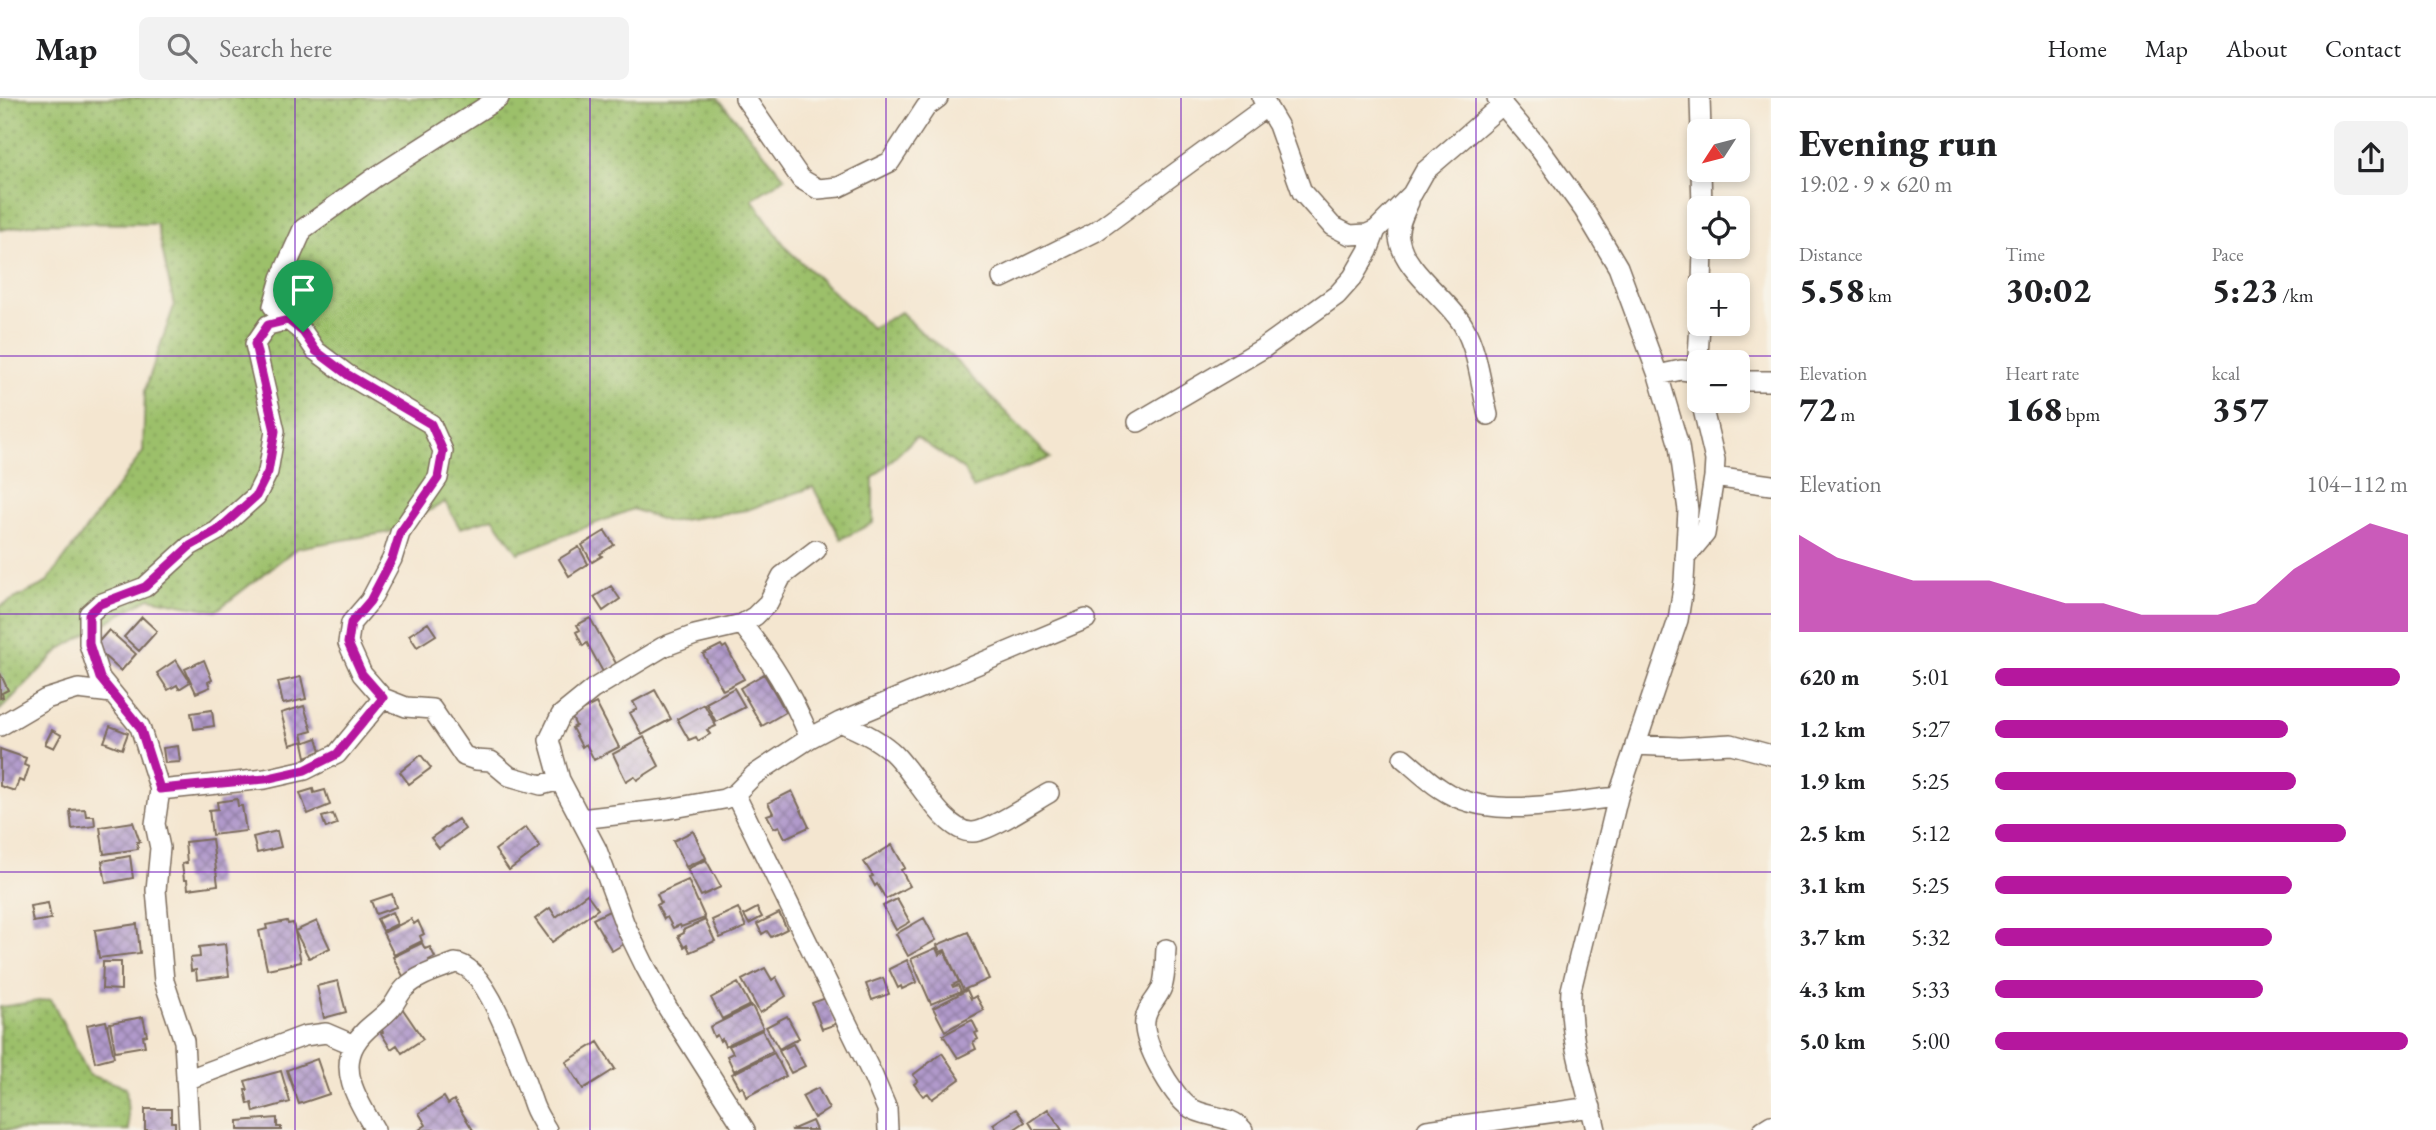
<!DOCTYPE html>
<meta charset="utf-8">
<style>
:root{--surface:#fff;--page:#f2f2f2;--text:#202124;--muted:#757577;--line:#e0e0e0;--accent:#b5179e}
body{margin:0;font-family:"EB Garamond",serif;background:var(--page);color:var(--text);height:100vh;display:flex;flex-direction:column;font-size:26px;white-space:nowrap}
*{box-sizing:border-box;margin:0}
p{font-size:23px;color:var(--muted)}
.icon{flex:none;width:38px;height:38px;fill:none;stroke:currentColor;stroke-width:2;stroke-linecap:round;stroke-linejoin:round}
.map{position:relative;flex:1;overflow:hidden}
.drawer{display:flex;flex-direction:column;background:var(--surface);width:665px}
.drawer>*{flex:none}
.needle{width:46px;rotate:234deg}
.fabs{position:absolute;left:1687px;top:21px;display:grid;gap:14px}
.fabs a{display:grid;place-items:center;width:63px;height:63px;border-radius:10px;background:var(--surface);box-shadow:0 4px 10px #0003;font-size:35px}
.pin{position:absolute;display:grid;place-items:center;width:60px;height:60px;color:#fff;margin:-72px -30px;border-radius:50% 50% 50% 0;rotate:-45deg;box-shadow:0 0 7px #0007}
.pin .icon{rotate:45deg}
.round{display:grid;place-items:center;flex:none;width:74px;height:74px;border-radius:10px;background:var(--page)}
.summary{display:flex;align-items:center;justify-content:space-between;height:119px;padding:0 28px}
h1{font-size:38px;font-weight:800;line-height:52px}
.metrics{display:grid;grid-template-columns:repeat(3,1fr);gap:10px;height:119px;padding:7px 28px}
.metrics div{display:grid;align-content:center}
.metrics b{font-size:35px;font-weight:800}
.metrics small{font-size:19px;font-weight:400}
.metrics p{font-size:19px}
.chart{height:196px;padding:14px 28px}
.chart p{display:flex;justify-content:space-between}
.chart svg{width:100%;height:126px;margin-top:7px;fill:var(--accent);opacity:.7}
ul{padding:0 28px;list-style:none;font-size:23px}
li{display:grid;grid-template-columns:112px 84px 1fr;align-items:center;height:52px}
li i{height:18px;border-radius:9px;background:var(--accent)}
header{display:flex;align-items:center;gap:42px;box-sizing:border-box;height:98px;padding:0 35px;background:var(--surface);border-bottom:2px solid var(--line)}
header strong{font-size:33px}
nav{display:flex;gap:38px;margin-inline-start:auto;font-size:24px}
.search{width:490px;height:63px;background:var(--page);display:flex;align-items:center;gap:18px;box-sizing:border-box;padding:0 24px;border-radius:10px;color:var(--muted);font-size:26px}
main{display:flex;flex:1;min-height:0}
.map>svg:first-child{display:block}
.grass{fill:url(#grass-dots);stroke:#6c7544;stroke-width:2}
.building{fill:url(#building-cross-hatch)}
.lines{fill:none;stroke-linecap:round;stroke-linejoin:round}
.minor-casing{stroke:#7c6c5c;stroke-width:22}
.minor{stroke:#fff;stroke-width:19}
.route-casing{stroke:#fff;stroke-width:14}
.route{stroke:#b5179e;stroke-width:9}
.grid{fill:none;stroke:#7b2cbf;stroke-width:2;stroke-opacity:0.55}
</style>
<header>
<strong>Map</strong>
<div class="search"><svg class="icon" aria-label="search" viewBox="0 0 24 24"><circle cx="10" cy="10" r="6"/><path d="M15 15l6 6"/></svg>Search here</div>
<nav><a>Home</a><a>Map</a><a>About</a><a>Contact</a></nav>
</header>
<main>
<div class="map">
<svg width="1771" height="1032" viewBox="0 0 1771 1032">
<defs>
<pattern id="grass-dots" width="8" height="8" patternUnits="userSpaceOnUse" patternTransform="scale(1.75)"><rect width="8" height="8" fill="#9cc06a"/><path d="M2 2h.1M6 6h.1" fill="none" stroke="#809c57" stroke-width="1.8" stroke-linecap="round"/></pattern>
<pattern id="building-cross-hatch" width="8" height="8" patternUnits="userSpaceOnUse" patternTransform="scale(1.75)"><rect width="8" height="8" fill="#b19acb"/><path d="M0 0l8 8M0 8l8-8" fill="none" stroke="#917ea4"/></pattern>
</defs>
<rect width="100%" height="100%" fill="#f7f3e8"/>
<filter id="ink" filterUnits="userSpaceOnUse"><feTurbulence type="fractalNoise" baseFrequency=".0143" numOctaves="2"/><feDisplacementMap in="SourceGraphic" scale="14" xChannelSelector="R" yChannelSelector="G"/><feConvolveMatrix kernelMatrix="1 2 1 2 8 2 1 2 1" color-interpolation-filters="sRGB"/></filter>
<filter id="wash" filterUnits="userSpaceOnUse"><feTurbulence type="fractalNoise" baseFrequency=".00686" numOctaves="4" result="noise"/><feDisplacementMap in="SourceGraphic" scale="28" xChannelSelector="R" yChannelSelector="G"/><feGaussianBlur stdDeviation="1.57" result="paint"/><feColorMatrix in="noise" values="0 0 0 0 0 0 0 0 0 0 0 0 0 0 0 0 0 1.4 0 .05"/><feComposite in="paint" operator="in"/></filter>
<g filter="url(#wash)">
<rect width="100%" height="100%" fill="#f4e6d0"/>
<path class="grass" d="M0,0H718L785,80L752,101L788,152L872,230L901,214L924,237L945,252L1050,360L973,390L964,372L916,339L873,380V425L841,441L813,389L747,412L668,424L633,411L518,455L493,420L460,430L445,404L390,434L297,450L216,513L149,500L62,550L0,612V508L46,485L143,354L145,292L174,208L157,126L41,125L0,132Z
M51,901L89,977L126,989L129,1032H0V909Z"/>
<g id="blocks">
<path class="building" d="M605,433L614,447L600,456L602,458L592,464L582,447Z
M579,449L588,466L569,478L559,461Z
M611,488L620,501L603,513L594,499Z
M142,519L157,533L139,553L124,539Z
M590,520L617,567L603,574L587,545L583,548L576,534L580,532L577,527Z
M428,525L436,537L417,549L409,537Z
M109,532L136,556L121,573L94,549Z
M721,547L723,550L726,548L744,581L723,592L703,556Z
M176,562L190,584L179,591L177,587L168,592L157,575Z
M204,562L212,582L208,584L210,589L196,595L185,571Z
M0,575L8,592L2,595L3,599L0,600Z
M764,576L786,614L762,628L740,590Z
M301,579L306,601L283,606L278,584Z
M734,590L745,609L716,624L706,605Z
M655,592L671,621L642,637L630,615L637,611L633,604Z
M596,605L619,649L594,662L586,646L582,649L572,630L576,628L571,618Z
M704,606L716,628L707,632L710,636L698,643L696,639L689,642L677,621Z
M304,608L312,633L302,636L304,643L290,647L281,615Z
M212,612L214,628L194,631L191,615Z
M110,628L128,635L122,651L104,644Z
M52,632L61,637L54,650L45,646Z
M644,639L659,668L637,682L634,678L626,683L613,656Z
M317,640L321,653L306,659L303,645Z
M178,648L180,664L165,665L163,650Z
M0,651L26,660L24,667L29,669L24,684L19,682L15,693L0,688Z
M421,657L431,670L409,686L400,674Z
M313,691L314,695L325,692L330,707L308,716L300,695Z
M792,693L809,729L785,740L779,728L774,730L767,717L773,715L768,705Z
M237,701L238,708H242L246,733L212,737L209,712L218,711L217,704Z
M85,711L86,718H94L95,728L72,731L70,712Z
M333,716L337,726L326,730L322,719Z
M458,721L465,731L439,750L431,740Z
M133,724L140,744H137L138,751L104,756L100,729Z
M526,729L540,749L509,772L495,752Z
M277,733L281,749L257,755L253,739Z
M693,733L706,760L686,769L673,743Z
M212,741L218,787L188,791L187,782H184L182,766L187,765L185,744Z
M892,747L905,770L901,772L910,788L886,801L877,786L875,788L870,779L873,778L864,764Z
M130,758L133,780L106,785L102,763Z
M706,762L721,789L701,798L687,771Z
M688,782L705,820L681,829L680,827L673,830L667,819L664,821L657,807L661,805L657,796Z
M392,796L396,809L376,816L371,803Z
M587,796L598,811L552,844L535,821L550,810L556,819Z
M897,801L910,824L896,832L883,808Z
M48,805L51,821L33,824L30,808Z
M738,810L746,829L720,840L712,822Z
M757,810L762,819L749,826L744,817Z
M609,813L627,844L612,853L593,821Z
M392,814L397,826L383,833L377,821Z
M779,815L787,831L771,839L767,833L762,836L757,826Z
M924,820L936,842L908,858L896,836Z
M411,821L414,826L418,823L424,836L420,838L422,843L394,857L383,835Z
M705,822L715,843L690,854L687,847L684,849L678,838L684,835L683,832Z
M287,823L288,826L293,825L301,864L267,871L259,833L267,831L266,827Z
M317,823L330,850L309,860L295,833Z
M137,826L140,855L99,860L95,832Z
M968,834L989,881L963,892L945,852L940,854L937,847Z
M422,845L425,851L430,849L435,859L429,862L432,868L405,882L393,859Z
M225,846L229,878L197,882L196,872L191,873L190,860L200,859L199,849Z
M936,850L939,857L945,854L959,884L952,887L953,889L958,887L961,893L931,906L911,861Z
M907,862L917,884L902,891L901,888L898,890L889,871Z
M103,864H121V892L102,891Z
M765,870L772,882L776,879L786,898L760,915L742,882Z
M883,880L889,896L872,902L866,886Z
M338,883L346,914L324,920L317,888Z
M738,885L750,907L722,921L711,900Z
M967,892L971,901L976,898L984,912L945,933L933,910Z
M826,900L836,926L822,931L812,905Z
M752,908L763,930L725,948L722,941L720,943L717,937L714,939L710,929Z
M402,910L423,941L402,955L397,947L391,951L381,935L383,934L378,926Z
M787,918L799,940L779,951L766,929Z
M143,919L147,937L143,938L145,948L115,953L110,925Z
M972,922L978,934L975,935L978,941L973,944L976,951L958,960L943,937Z
M106,923L114,959L95,964L87,927Z
M762,932L773,953L734,973L727,958L733,955L729,948Z
M598,944L615,971L583,991L566,964Z
M793,946L805,968L791,975L779,953Z
M774,955L786,978L746,999L743,989L740,990L732,976Z
M942,955L960,981L932,1001L928,995L923,998L914,986L918,983L913,977Z
M317,961L329,996L299,1006L287,972Z
M281,973L290,1004L254,1014L252,1005L248,1006L245,992H248L245,983Z
M818,990L829,1011L814,1020L802,998Z
M444,999L448,1006L454,1002L473,1032H419L426,1027L419,1015Z
M145,1011H171V1024H175V1032H145Z
M1016,1011L1025,1024L1013,1032H997L993,1026Z
M1048,1011L1062,1032H1034L1029,1024Z
M277,1020V1029H281V1032H238V1023Z
M812,1023L816,1032H791Z"/>
</g>
</g>
<g filter="url(#ink)">
<use href="#blocks" fill-opacity="0" stroke="#7c6c5c" stroke-width="2"/>
<g class="lines">
<g class="minor-casing">
<path id="minor" d="M745,0L801,81L818,91L839,89L890,64L926,9L938,0
M1262,0L1278,27L1302,94L1332,128L1350,137L1367,136L1376,132L1412,96L1425,73L1503,6
M1497,0L1539,50L1584,112L1618,169L1658,277L1679,348L1688,412L1684,483L1678,522L1618,699L1571,892C1568,940 1586,986 1596,1032
M1700,0L1701,33
M1701,72L1702,110
M1409,104C1404,115 1397,128 1399,140C1403,172 1447,200 1463,227C1478,253 1481,288 1488,317
M1002,180L1095,134L1267,8
M1702,187L1703,149
M288,222L273,208L281,180L303,131L374,80L499,0
M1658,277L1681,272L1697,274L1700,226
M1738,283H1771
M1138,324L1262,251L1337,197L1353,179L1368,153L1376,132
M1714,379L1771,387
M1685,460L1705,436L1714,379L1715,362L1701,303
M742,526C772,564 791,595 810,640L840,624C858,632 876,640 891,653C913,671 943,736 973,734C990,733 1033,704 1049,695
M840,624L1086,521
M0,628L46,601L78,591L112,595
M1635,647L1680,649L1731,646L1771,657
M1403,660C1415,670 1427,682 1441,691C1489,724 1563,704 1618,699
M160,692L265,681L305,672L337,656L383,600
M735,696L873,978L887,1011L888,1032
M580,721L668,711L724,701L735,696L754,677L810,640
M1166,851C1165,863 1166,878 1162,889C1158,901 1146,909 1145,923C1142,944 1172,997 1189,1009C1204,1020 1230,1016 1243,1032
M186,982L304,938L326,935L354,947
M189,1032L184,943L164,883L156,792L160,750L155,726L160,692L140,629L100,580L89,546V516L100,506L145,489L190,448L217,433L256,398L268,374L275,333L255,246L268,227L288,222L303,234L316,253L348,277L431,326L443,353L438,380L400,435L392,461L370,503L351,525L348,545L362,576L383,600L406,609L432,611L464,658L476,662L491,663L509,678L541,687L560,682
M375,1032C361,1007 338,975 355,946C363,931 379,923 390,911C396,905 399,895 406,889C418,877 440,871 455,865C489,866 523,978 534,1008C537,1016 542,1024 547,1032
M745,1032L667,909L645,868L625,827L597,752L560,682L549,642L561,617L593,591L663,549L695,537L742,526L755,518L768,505L782,478L816,452
M1427,1032L1591,1009
M1763,1032L1771,1027"/>
</g>
<use href="#minor" class="minor"/>
</g>
</g>
<g class="lines" filter="url(#ink)">
<g class="route-casing">
<path id="route" d="M288,222L303,234L316,253L348,277L431,326L443,353L438,380L400,435L392,461L370,503L351,525L348,545L362,576L383,600L337,656L305,672L265,681L160,691L140,629L100,580L89,546V516L100,506L145,489L190,448L217,433L256,398L268,374L275,333L255,246L268,227Z"/>
</g>
<use href="#route" class="route"/>
</g>
<path class="grid" d="M295,0V1032M590,0V1032M886,0V1032M1181,0V1032M1476,0V1032M0,258H1771M0,516H1771M0,774H1771"/>
</svg>
<div class="fabs">
<a><svg class="needle" viewBox="-14 -14 28 28"><path d="M0-13l5 13h-10z" fill="#e53935"/><path d="M0 13l5-13h-10z" fill="#757577"/></svg></a>
<a><svg class="icon" aria-label="locate" viewBox="0 0 24 24"><circle cx="12" cy="12" r="6"/><path d="M12 2v4M12 18v4M2 12h4M18 12h4"/></svg></a>
<a>+</a>
<a>−</a>
</div>
<div class="pin" style="left:303px;top:234px;background:#1e9e55"><svg class="icon" aria-label="arrive" viewBox="0 0 24 24"><path d="M6 21V4h12l-3 4 3 4H6"/></svg></div>
</div>
<section class="drawer">
<div class="summary"><div><h1>Evening run</h1><p>19:02 · 9 × 620 m</p></div><a class="round"><svg class="icon" aria-label="share" viewBox="0 0 24 24"><path d="M12 15V3M7 8l5-5 5 5M5 13v7h14v-7"/></svg></a></div>
<div class="metrics">
<div><p>Distance</p><b>5.58<small> km</small></b></div>
<div><p>Time</p><b>30:02</b></div>
<div><p>Pace</p><b>5:23<small> /km</small></b></div>
</div>
<div class="metrics">
<div><p>Elevation</p><b>72<small> m</small></b></div>
<div><p>Heart rate</p><b>168<small> bpm</small></b></div>
<div><p>kcal</p><b>357</b></div>
</div>
<div class="chart"><p><span>Elevation</span>104–112 m</p>
<svg viewBox="0 0 160 44" preserveAspectRatio="none"><path d="M0 44V10L10 18L20 22L30 26L40 26L50 26L60 30L70 34L80 34L90 38L100 38L110 38L120 34L130 22L140 14L150 6L160 10V44z"/></svg>
</div>
<ul>
<li><b>620 m</b>5:01<i style="width:98%"></i></li>
<li><b>1.2 km</b>5:27<i style="width:71%"></i></li>
<li><b>1.9 km</b>5:25<i style="width:73%"></i></li>
<li><b>2.5 km</b>5:12<i style="width:85%"></i></li>
<li><b>3.1 km</b>5:25<i style="width:72%"></i></li>
<li><b>3.7 km</b>5:32<i style="width:67%"></i></li>
<li><b>4.3 km</b>5:33<i style="width:65%"></i></li>
<li><b>5.0 km</b>5:00<i style="width:100%"></i></li>
</ul>
</section>
</main>
